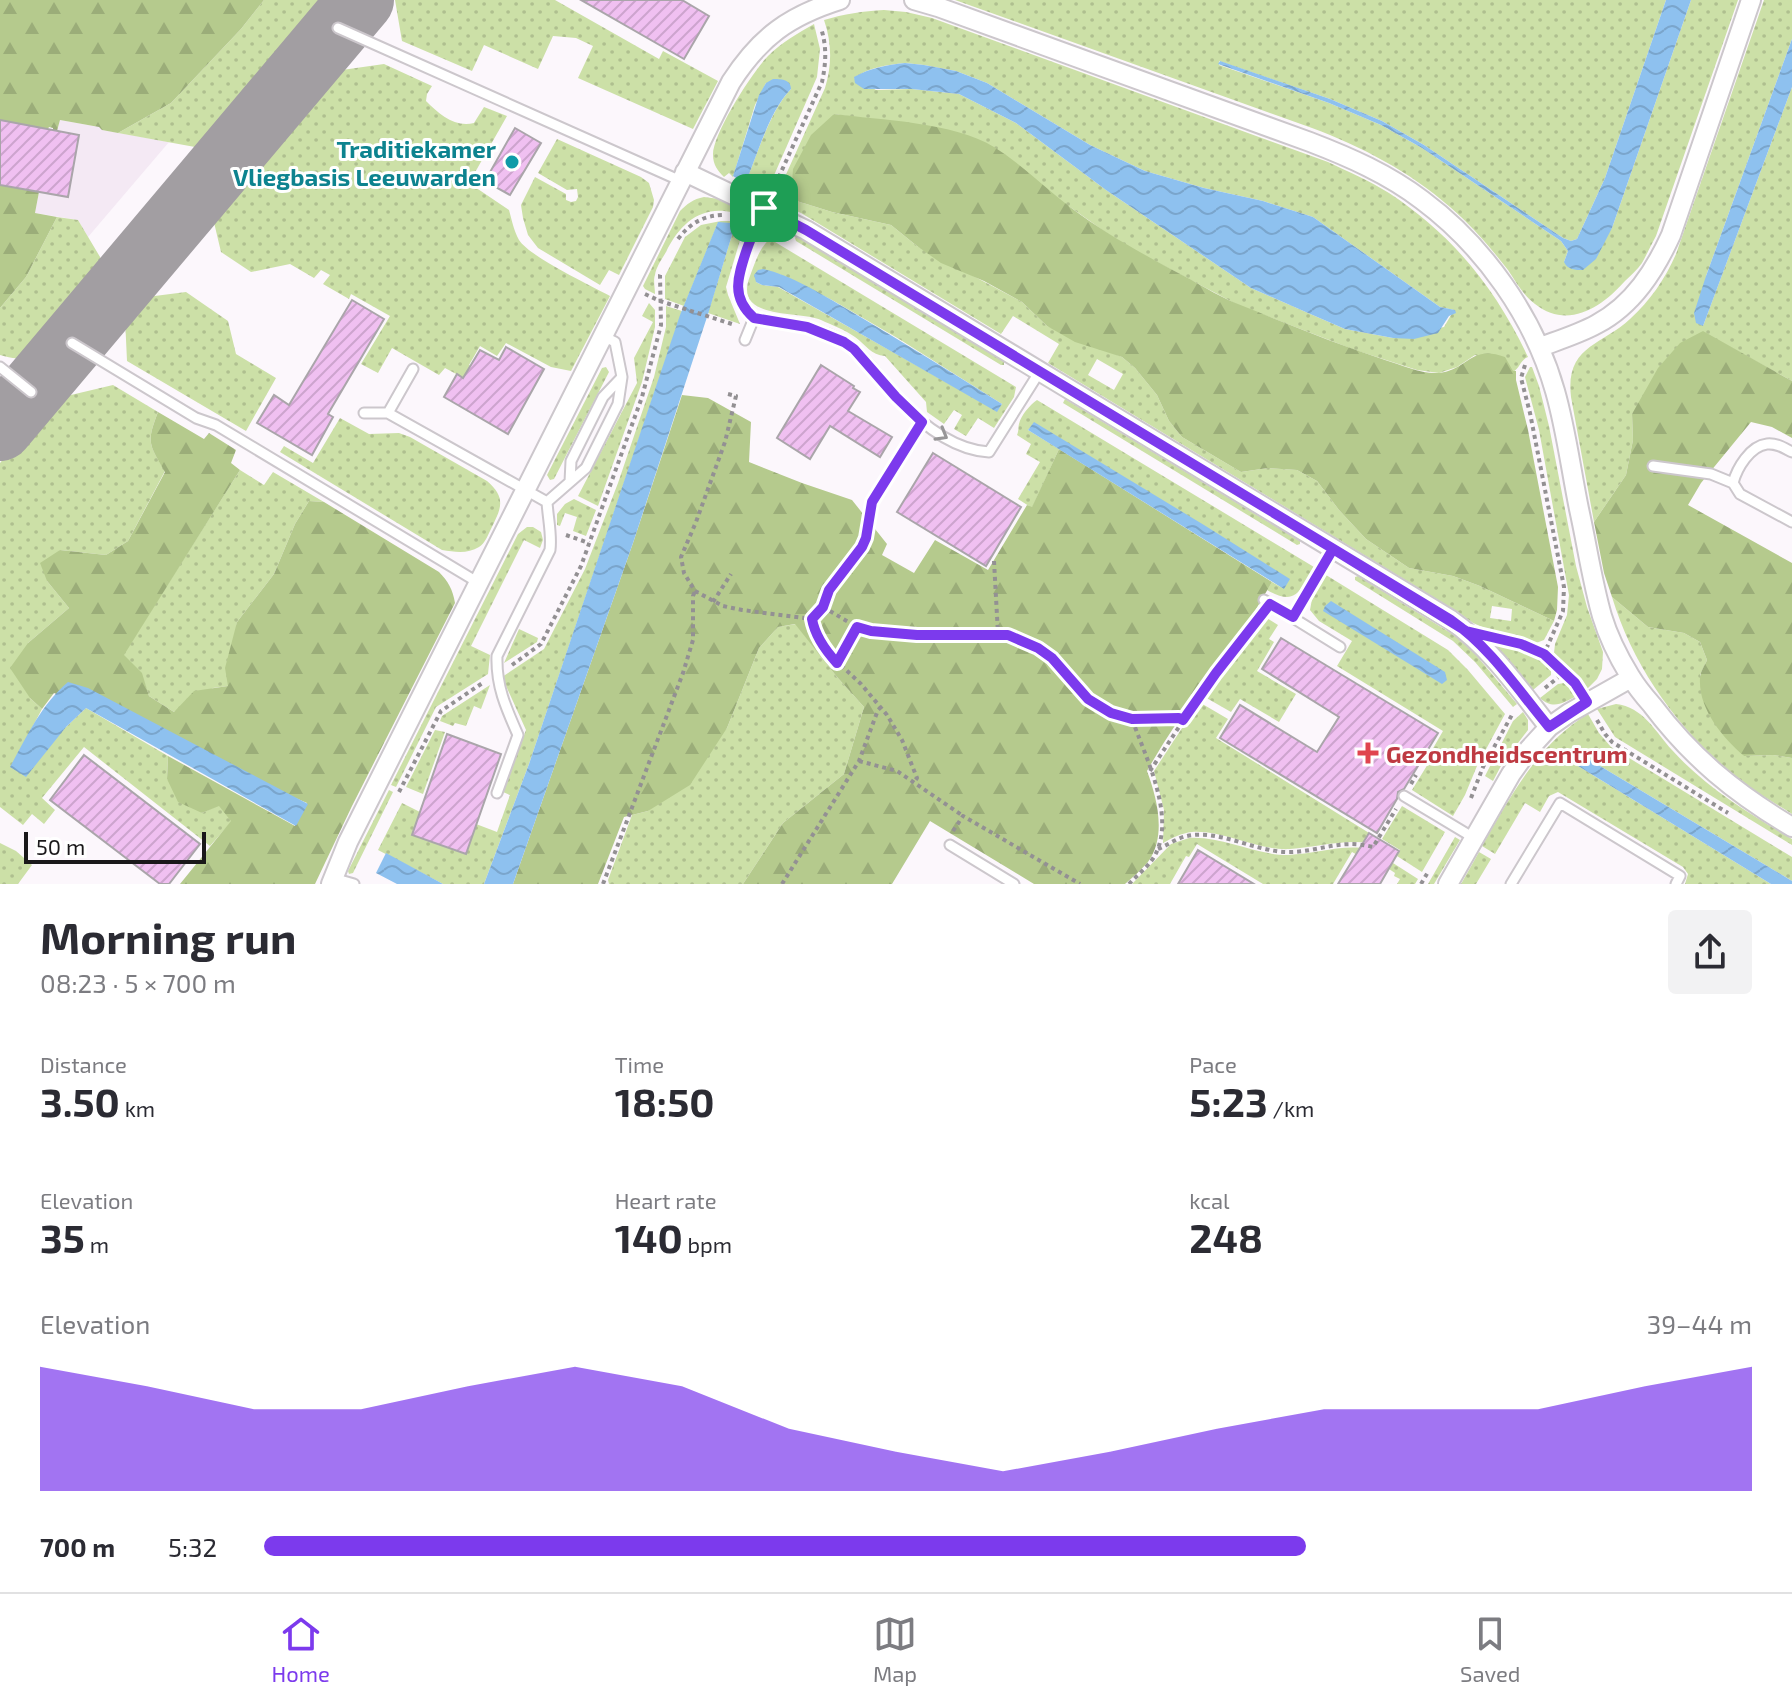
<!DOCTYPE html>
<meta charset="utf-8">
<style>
:root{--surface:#fff;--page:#f2f2f3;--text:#2b2b33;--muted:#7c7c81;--line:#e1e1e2;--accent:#7c3aed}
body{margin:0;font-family:"Exo 2",sans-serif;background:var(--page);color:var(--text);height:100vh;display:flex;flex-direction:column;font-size:30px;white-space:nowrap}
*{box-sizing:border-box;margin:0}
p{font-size:26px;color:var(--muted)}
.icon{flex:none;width:44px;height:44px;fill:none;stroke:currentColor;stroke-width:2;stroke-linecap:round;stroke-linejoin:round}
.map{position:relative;height:884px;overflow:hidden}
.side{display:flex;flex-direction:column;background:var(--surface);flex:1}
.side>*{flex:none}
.scale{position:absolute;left:24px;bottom:20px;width:182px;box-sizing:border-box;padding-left:8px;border:4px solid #1a181a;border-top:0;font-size:22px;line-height:28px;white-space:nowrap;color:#1a181a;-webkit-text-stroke:6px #fff;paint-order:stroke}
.pin{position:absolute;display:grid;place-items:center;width:68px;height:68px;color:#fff;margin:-34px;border-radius:16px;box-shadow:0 4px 12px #0006}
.round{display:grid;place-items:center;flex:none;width:84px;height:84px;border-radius:8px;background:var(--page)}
.head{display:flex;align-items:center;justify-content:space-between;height:136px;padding:0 40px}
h1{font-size:44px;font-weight:700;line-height:60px}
.stats{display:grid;grid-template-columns:repeat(3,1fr);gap:12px;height:136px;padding:8px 40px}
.stats div{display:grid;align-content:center}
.stats b{font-size:40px;font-weight:700}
.stats small{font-size:22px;font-weight:400}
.stats p{font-size:22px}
.chart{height:224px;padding:16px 40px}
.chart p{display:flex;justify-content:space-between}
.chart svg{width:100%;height:144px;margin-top:8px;fill:var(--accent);opacity:.7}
ul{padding:0 40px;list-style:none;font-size:26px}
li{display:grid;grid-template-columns:128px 96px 1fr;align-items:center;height:60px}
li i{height:20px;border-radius:10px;background:var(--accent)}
.tabs{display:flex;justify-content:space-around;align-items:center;height:112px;border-top:2px solid var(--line);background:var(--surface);font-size:22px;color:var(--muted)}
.tabs a{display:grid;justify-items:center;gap:4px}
.tabs .active{color:var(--accent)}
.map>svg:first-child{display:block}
.built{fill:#f4e9f4}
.grass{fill:url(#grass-dots);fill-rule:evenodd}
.forest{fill:url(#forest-firs)}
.water{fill:url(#water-waves)}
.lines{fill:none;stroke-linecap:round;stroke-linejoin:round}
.taxiway{stroke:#a29ea2;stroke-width:66}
.building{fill:url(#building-hatch);stroke:#aaa5aa;stroke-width:2}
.service-casing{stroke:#ccc7cc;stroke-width:13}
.minor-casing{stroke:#ccc7cc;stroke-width:22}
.path{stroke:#939093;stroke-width:4;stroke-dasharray:4 4;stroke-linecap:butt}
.service{stroke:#fff;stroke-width:9}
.minor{stroke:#fff;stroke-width:18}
.oneway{stroke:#989798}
.route-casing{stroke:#fff;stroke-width:16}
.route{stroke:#7c3aed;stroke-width:10}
.culture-dot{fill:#0f9aa8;stroke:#fff;stroke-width:3}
.health-dot{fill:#e0444e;stroke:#fff;stroke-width:3}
.labels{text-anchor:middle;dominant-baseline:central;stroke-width:6;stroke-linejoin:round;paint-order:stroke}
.culture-label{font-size:24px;font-weight:bold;fill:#0d838f;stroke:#fff;text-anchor:end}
.health-label{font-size:24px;font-weight:bold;fill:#be3a42;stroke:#fff;text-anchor:start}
</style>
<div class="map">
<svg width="1792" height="884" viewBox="0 0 1792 884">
<defs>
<pattern id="grass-dots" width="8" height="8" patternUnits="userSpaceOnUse" patternTransform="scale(2)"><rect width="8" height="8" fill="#cce0a7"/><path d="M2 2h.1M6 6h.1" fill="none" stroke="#afbf8f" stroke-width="1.8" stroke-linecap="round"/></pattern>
<pattern id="forest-firs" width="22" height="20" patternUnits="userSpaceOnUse" patternTransform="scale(2)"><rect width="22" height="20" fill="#b5ca8d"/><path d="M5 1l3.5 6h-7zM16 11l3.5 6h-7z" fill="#9bad79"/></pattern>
<pattern id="water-waves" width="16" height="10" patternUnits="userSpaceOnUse" patternTransform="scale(2)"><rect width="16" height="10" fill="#8ec1ef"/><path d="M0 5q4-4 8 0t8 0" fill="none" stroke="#7aa5cc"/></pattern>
<pattern id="building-hatch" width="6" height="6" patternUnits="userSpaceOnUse" patternTransform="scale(2)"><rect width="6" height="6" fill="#f0c0f1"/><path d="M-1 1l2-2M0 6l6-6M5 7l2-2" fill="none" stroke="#cda4ce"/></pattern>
</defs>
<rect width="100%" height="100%" fill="#fcf7fc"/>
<path class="built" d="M60,120L99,127L102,130L169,142L88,237L78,220L35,213L39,192L67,197L78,135L57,131Z"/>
<path class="grass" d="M264,0H324L327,8L206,149L118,133L171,103L241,29Z
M395,0H555L659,59L663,51L718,81L693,129L578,78L593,46L576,38L553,36L538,69L484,45L472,71L402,41Z
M955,0H1666L1605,178L1577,239L1571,241L1563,238L1424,145L1382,121L1330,99L1219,61V65L1329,103L1381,125L1422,148L1561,241L1568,251L1564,262L1612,228L1691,0H1738L1656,236C1651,245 1647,254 1642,263C1637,270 1631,275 1625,281C1602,307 1568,330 1535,304C1523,295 1516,282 1508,270C1490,247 1472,226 1450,207C1409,171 1362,147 1312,128Z
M1764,0H1792V39L1706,276L1703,326L1792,87V381L1703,332L1632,414L1633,440L1626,475L1594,522L1571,397C1565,346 1601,346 1630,319C1650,301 1665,279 1676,254Z
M884,10L906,12L932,18L1328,162C1349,172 1370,181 1389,193C1453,235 1496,289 1528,357C1520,360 1520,368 1513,372L1475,355L1457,367L1439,373L1417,370L1355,350L1238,305L1121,243L1070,207L853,117L834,114L800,202L832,212L891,225L917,246L1022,302L1047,326L1122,357L1135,368L1157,395L1169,421L1182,437L1241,472L1268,468L1297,470L1317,481L1339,510L1366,539L1409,568L1453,576L1480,586L1554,621L1544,640L1536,643L1494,632L1473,623L1458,612L1048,363L1059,344L1013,316L1001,334L801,213L774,201L825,88C832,65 832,43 824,20C844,14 863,11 884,10ZM905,63L924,65L956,71L987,83L1090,145L1145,171L1204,188L1263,201L1313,217L1440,307L1454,310L1444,327L1393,338L1345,329L1308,313L1251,288L1106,190L1016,123L959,94L912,89L876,90L854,78C870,67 886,65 905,63ZM1097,359L1123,374L1114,390L1088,375ZM1492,606L1512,609L1511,621L1490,618Z
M814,24L820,49L817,77L765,196L744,187C756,158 770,110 791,89L766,83L755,105L733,177L729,173L724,177C718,171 713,165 713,155C712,135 752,72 768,56C781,43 798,33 814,24Z
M384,64L432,86L427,94L426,101C439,114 455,128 474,123L484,107L507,116L469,183L509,210C512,221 514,231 519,240C530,257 590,285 610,296L571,371L551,367L506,343L497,356L480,346L469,365L479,371L473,383L445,368L439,375L392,348L378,373L361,364L390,316L351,294L349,299L323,284L330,275L321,270L314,278L290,264L251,272L221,252L212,214L335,71Z
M557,139L641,177L649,183L654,200L653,207L619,275L609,270L600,285L538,248L528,235L523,218L521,205L535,177L566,194V200L571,202L576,201L578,197L577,189L567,190L538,173Z
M704,197L719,199L746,212L749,216L748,218C710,200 683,217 666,252C662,259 656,267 655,275C653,280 655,288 655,294L645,289L643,286L680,211C687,204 693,199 704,197Z
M57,217L78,220L106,267L37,349C24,360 16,360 0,355V308L26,277Z
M721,221H731L744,227L726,287L728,295L740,324L708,313L735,225L718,223L684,306L665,299V276L685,237L701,225Z
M797,236L1004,361V365H1001L796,241L795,238Z
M770,239L1016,387L1014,397L994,428L978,418L966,436L954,429L962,415L954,410L944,424L927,412L926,402L885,356C871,355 866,345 855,337C845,330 832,325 821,320C800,310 732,321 750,276C755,263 759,248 770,239ZM779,274L832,300L899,339L1002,404L997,411L778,287L762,285L756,282Z
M186,292L228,321L236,354L276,378L246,431L127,361L125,318L139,298Z
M649,303L655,310V327L642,382L598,506L578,496L637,383L634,358L653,322L642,316Z
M666,306L682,311L529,764L484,884H443L378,850L402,803L420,812L412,835L465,854L476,824L497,832L510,795L503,792L526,730L502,677L544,649L585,569L618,483L654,377L666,327Z
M606,367L609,372L554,479L550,480L547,475L602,368Z
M1530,367H1532L1539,386L1549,426L1576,566L1587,607L1603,652L1602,669L1597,679L1586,690L1554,653L1555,644L1567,615L1569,595L1539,430L1525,377Z
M113,385L158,412C146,443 149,444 165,471L128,541L106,555L60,550L47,581L69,608L28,643L30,698L42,709L11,767L66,727L86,708L168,756L167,779L202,813L219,805L232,821L210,846L84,747L42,798L55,810L44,824L32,814L23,825L0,807V463L54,399Z
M1065,399L1300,541V544L1297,545L1063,403Z
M1037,400L1314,567C1300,590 1297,607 1267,590L1272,582L1284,589L1034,423L1028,430L1059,449L1032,508L1018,499L1040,462L1026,454L1031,444L1017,435C1019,431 1018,427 1019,424C1021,415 1030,405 1037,400Z
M340,418L369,434L399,433L410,437L487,481C508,499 500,510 490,531C487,537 485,543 479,547C468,554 455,552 442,550L280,452L284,446L313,463Z
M240,470L264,485L273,472L324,502L309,501L295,524L274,574L237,622L229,686L213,688L174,712L149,696L141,673L123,655Z
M574,499L596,510L586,536L573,531L577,517L565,513L560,526L557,525V514L565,504Z
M527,527H533L541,532L543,540L540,548L524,540L471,646L490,655L488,674L436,707L396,787L391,785L518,534Z
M1326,575L1448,650L1468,670L1505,714L1477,766L1465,795L1453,816L1412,790L1431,759L1428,757L1443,731L1337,666L1352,641L1319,621L1310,610L1312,599Z
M1358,576L1459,638L1476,655L1517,704L1513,707L1475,662L1453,641L1355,580V577Z
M1612,597L1648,627L1684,633L1700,642L1707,660L1700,675L1744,756L1773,755L1792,758V814C1773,802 1753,791 1736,777C1679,731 1633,667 1612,597Z
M1265,617L1278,625L1269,639L1274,642L1257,671L1296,694L1279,722L1240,699L1231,712L1203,696L1219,673Z
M796,624L837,677L864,707L844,774L783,823L743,884H609L608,880L632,815L648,811L727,728L759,648L778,627Z
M519,629L538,638L537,642L504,663Z
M1494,643C1515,648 1534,652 1551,666V675L1533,690Z
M1564,683L1570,686L1577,696C1563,703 1553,710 1540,698L1558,684Z
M490,685L481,709L474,706L466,726L455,723L453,726L440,721L442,716Z
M1199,702L1228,719L1216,738L1374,836L1370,843C1342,839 1317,847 1290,849C1257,851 1225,830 1192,832C1182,833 1172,838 1163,843L1164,810L1154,771Z
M1616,704C1643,707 1655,731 1672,750C1705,787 1750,814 1792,839V845L1615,737L1597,709Z
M1523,712L1528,720V730L1502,764L1493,781L1485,776L1513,721Z
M1588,714L1599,733L1611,747L1792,857V881L1575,751L1565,758L1771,884H1685L1688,874L1683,867L1558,792L1549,796L1540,812L1525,803L1495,854L1482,846C1510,797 1538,744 1588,714Z
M435,730L445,732L423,794L406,787Z
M389,790L393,792L353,873L349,874L348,871Z
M1402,806L1445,832L1422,872L1397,856L1400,850L1382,839Z
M1455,837L1460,840L1434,884H1428Z
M1189,838C1223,836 1254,855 1288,855C1316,854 1341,844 1369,849L1372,863L1352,852L1333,884H1263L1197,844L1189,857L1186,856L1170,884H1132L1171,844Z
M0,843L16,851L32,865L18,884H0Z
M1479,852L1491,859L1476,884H1461Z
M1393,863L1418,879L1415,884H1397L1400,879L1394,876L1395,873L1389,869Z"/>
<path class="forest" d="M0,0H264L241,29L171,103L118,133L102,130L99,127L60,120L57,131L53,130V128L49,127L48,129L0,120Z
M834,114C880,120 954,122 994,147C1020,163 1045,188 1070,207C1107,235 1143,254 1184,276C1203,286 1223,299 1243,306C1290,325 1337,344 1385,360C1402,365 1421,374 1438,373C1467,371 1470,344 1505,357L1513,371H1516V380L1528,430L1558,587L1557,610L1554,621L1480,586L1453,576L1409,568L1366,539L1339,510L1317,481L1297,470L1268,468L1241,472L1182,437L1169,421L1157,395L1135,368L1122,357L1075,342L1047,326L1022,302L984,281L941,263L917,246L891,225L832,212L800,202L791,196L793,169L811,135Z
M0,185L39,192L35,213L57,217L26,277L0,308Z
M1703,331L1792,381V438L1772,427L1751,422L1701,483L1688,505L1792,563V758L1773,755L1744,756C1722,737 1698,708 1700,678C1700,672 1705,665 1707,660L1700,642L1684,633L1648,627L1612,597L1604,573L1594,522L1626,475L1633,440L1632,414L1658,368L1680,343Z
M682,395L708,398L751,422L749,462L802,483L852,500L887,544L882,555L914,573L935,540L988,570L1027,505L1032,507L1059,449L1272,582L1255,611L1260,614C1219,664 1179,714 1147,771C1157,798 1167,836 1148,862C1141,870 1133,877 1125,884H1034L930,821L892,884H743L783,823L844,774L864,707L837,677L795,624L778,627L759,648L727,728L690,785L648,811L624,817L598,884H513L633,543Z
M158,412L204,439L209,433L236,450L231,463L240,470L124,655L142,673L149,696L174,712L194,691L228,686L225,668L237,622L274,574L295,524L309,501L324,502L439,572C448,581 453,590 455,603L352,806L315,884H180L231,821L219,806L202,813L178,802L167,779L168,756L295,826L307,803L54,693L42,709L30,698L10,668L28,643L69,608L47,581L40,563L60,550L106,555L128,541L165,472C149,444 146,443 158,412Z"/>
<path class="water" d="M1666,0H1691L1612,228L1596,259L1583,270C1575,270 1568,270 1564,262L1568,251L1561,241L1422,148L1381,125L1329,103L1218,64L1220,61L1330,99L1382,121L1424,145L1563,238L1571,241L1577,239L1605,178Z
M1792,39V87L1712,302L1703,326L1696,323L1694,313L1706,276Z
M905,63L924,65L956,71L987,83L1090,145L1145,171L1204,188L1263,201L1313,217L1440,307L1455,310L1456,313L1449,316L1438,333L1414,339L1393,338L1345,329L1308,313L1251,288L1106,190L1016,123L959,94L912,89H864L855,83L854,77C870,68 886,65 905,63Z
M773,79C780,79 791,79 791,89C769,111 758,154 745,184L733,176L759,95L766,83Z
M718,222L730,223L735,225L709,311L633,543L513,884H484L529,764L680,315Z
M763,269C791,275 823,295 847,309C900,340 951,372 1002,404L997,412L779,287L762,285L756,282L754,275L758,270Z
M1034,422L1204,525L1290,579L1284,589L1028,430Z
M1331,601L1445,672L1447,680L1442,684L1323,611L1325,606Z
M68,682L88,688L308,804L296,826L86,708L66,727L26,777L10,767C27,736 41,705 68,682Z
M1575,751L1792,881V884H1771L1565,758L1567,753Z
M386,853L443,884H397L376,873Z"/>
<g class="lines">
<path class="taxiway" d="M0,428L361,0"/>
</g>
<path class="building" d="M581,0H682L709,16L684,59Z
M0,120L79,135L68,197L0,185Z
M515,128L541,143L510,195L485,181Z
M352,300L384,319L328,414L333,417L312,455L257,423L274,395L289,405Z
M506,347L544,369L508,434L444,397L457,374L463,378L480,350L499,360Z
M821,365L854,386L853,388L860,392L848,411L892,437L880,457L830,426L810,459L777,438Z
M933,453L1021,507L986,566L897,512Z
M1281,638L1438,733L1404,789L1398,792L1397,799L1377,833L1220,738L1240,705L1317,752L1339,717L1262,669Z
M447,734L501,754L466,854L412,835Z
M84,755L200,844L169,884H160L50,800Z
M1369,833L1399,851L1380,884H1338Z
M1198,850L1254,884H1178Z"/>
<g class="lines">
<g class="service-casing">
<path id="service" d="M338,28L681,181
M764,209C757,223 751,237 746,252C737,278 730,297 754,318C787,325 827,326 854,349C870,362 882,381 895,396C919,422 953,450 989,452L1040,371
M745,340L754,318
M72,343L196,418L216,425L479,583
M0,367L31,392
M364,413H388L413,369
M388,413L547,502C548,519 552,534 550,550L497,656C496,686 506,708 518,735L497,793
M1792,452C1784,448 1777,443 1767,444C1750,446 1737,468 1733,483L1740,494L1792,522
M1653,466L1711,474L1733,483
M570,482L571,461L603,397L622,377L615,342L603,336
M547,502L586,468L618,404L622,377
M1264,600L1340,647
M1293,617L1333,549
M1404,796L1474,838
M950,845L1014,884
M333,878L354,884
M1511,884L1560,803L1680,876L1676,884"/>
</g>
<g class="minor-casing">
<path id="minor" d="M914,0L938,7L1310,142C1349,157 1388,174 1422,200C1484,246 1534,317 1555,391C1566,429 1571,470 1579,509C1587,545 1592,581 1602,616C1608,636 1619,658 1630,676C1636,686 1644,696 1652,705C1692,758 1735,793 1792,827
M685,172L806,230L1451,620C1491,648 1519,689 1549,727
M1540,347C1559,340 1579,334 1597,324C1633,305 1655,270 1671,235L1751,0
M331,884L348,842L731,82C760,37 789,16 840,0
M1448,884L1511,774L1529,749L1549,727L1569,713L1631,678"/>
</g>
<path class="path" d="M772,192L822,82C826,63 827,47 821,28
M678,239C690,223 704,215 725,215
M645,294L660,301L735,325
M1525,365L1521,378L1530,413L1564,587L1563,611L1544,654
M728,394L736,396L725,442L696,522L681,557L684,573L695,591L723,606L742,610L812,619L823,607L829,590L862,547L866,538L872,502L915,434
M566,535L589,543
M994,561L998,634
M713,602L731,574
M823,607L857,627L871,631L917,635H1008L1038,648L1052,658L1088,699L1111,713L1132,719L1179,718L1183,720
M812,619L813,627L828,653L861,684L887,715L902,740L917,778L914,782
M1508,641C1539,649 1555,659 1576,685
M837,663L857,627
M512,665L541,644L581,566L642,397L661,325L660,275L661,272
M1545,688L1565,672
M1597,720L1605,734L1612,742L1728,813
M859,761L897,771L963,816
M1150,771L1198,698L1262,616
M1411,784L1416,775
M399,792L441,711L484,682
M1471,798L1483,767L1513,713
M953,831L963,816L1080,884
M1158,849C1168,845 1177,838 1187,836C1218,829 1254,851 1286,852C1317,853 1339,838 1373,847L1396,809
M603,884L683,673L693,640V596L695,591
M782,884L859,761L878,710L881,707
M1129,884C1138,874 1152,864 1157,851C1174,812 1145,756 1132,719
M1421,884L1428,872"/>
<use href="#service" class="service"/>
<use href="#minor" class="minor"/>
</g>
<defs><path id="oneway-chevron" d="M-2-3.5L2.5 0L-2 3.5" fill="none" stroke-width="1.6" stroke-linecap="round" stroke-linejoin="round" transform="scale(2)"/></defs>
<use class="oneway" href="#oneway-chevron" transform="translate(942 435) rotate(30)"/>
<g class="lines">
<g class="route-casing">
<path id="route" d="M764,208C758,222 752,235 747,249C738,276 730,297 754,318L807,327L844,342L854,349L896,397L922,422L872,502L866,538L862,547L829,590L823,607L812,619C815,636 825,650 837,663L857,627L871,631L917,635H1008L1038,648L1052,658L1088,699L1111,713L1132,719L1179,718L1183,720L1216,673L1270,604L1293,617L1333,549L1466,631L1521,644L1544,654L1575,683L1587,702L1549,727C1518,690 1491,648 1451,620L806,230L764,208"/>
</g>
<use href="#route" class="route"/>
</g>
<circle class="culture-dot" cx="512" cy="162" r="8"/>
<path class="health-dot" d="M1364 741h8v8h8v8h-8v8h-8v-8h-8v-8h8z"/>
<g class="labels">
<g class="culture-label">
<text x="496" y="148">Traditiekamer<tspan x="496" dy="28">Vliegbasis Leeuwarden</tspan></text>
</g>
<g class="health-label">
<text x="1386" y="753">Gezondheidscentrum</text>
</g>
</g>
</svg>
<div class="scale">50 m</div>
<div class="pin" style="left:764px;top:208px;background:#1e9e55"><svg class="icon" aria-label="arrive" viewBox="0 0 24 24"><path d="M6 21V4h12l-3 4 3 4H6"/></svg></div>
</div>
<section class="side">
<div class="head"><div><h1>Morning run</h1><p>08:23 · 5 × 700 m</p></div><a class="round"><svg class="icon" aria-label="share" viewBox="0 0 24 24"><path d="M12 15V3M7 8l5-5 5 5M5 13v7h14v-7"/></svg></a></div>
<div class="stats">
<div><p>Distance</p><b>3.50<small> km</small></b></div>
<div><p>Time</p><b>18:50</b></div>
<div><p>Pace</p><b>5:23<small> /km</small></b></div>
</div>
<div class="stats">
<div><p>Elevation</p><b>35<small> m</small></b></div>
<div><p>Heart rate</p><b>140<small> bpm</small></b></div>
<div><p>kcal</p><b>248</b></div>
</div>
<div class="chart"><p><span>Elevation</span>39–44 m</p>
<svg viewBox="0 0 160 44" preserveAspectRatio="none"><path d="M0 44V6L10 12L20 19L30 19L40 12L50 6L60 12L70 25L80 32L90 38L100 32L110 25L120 19L130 19L140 19L150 12L160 6V44z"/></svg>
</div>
<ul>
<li><b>700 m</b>5:32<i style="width:70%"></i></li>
</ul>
</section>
<nav class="tabs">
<a class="active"><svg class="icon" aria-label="home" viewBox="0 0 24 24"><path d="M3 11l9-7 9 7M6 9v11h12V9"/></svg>Home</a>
<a><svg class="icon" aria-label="map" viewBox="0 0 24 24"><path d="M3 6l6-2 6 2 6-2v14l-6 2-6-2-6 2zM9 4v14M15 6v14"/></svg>Map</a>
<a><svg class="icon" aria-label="saved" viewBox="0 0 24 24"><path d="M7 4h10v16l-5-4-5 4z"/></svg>Saved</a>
</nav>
